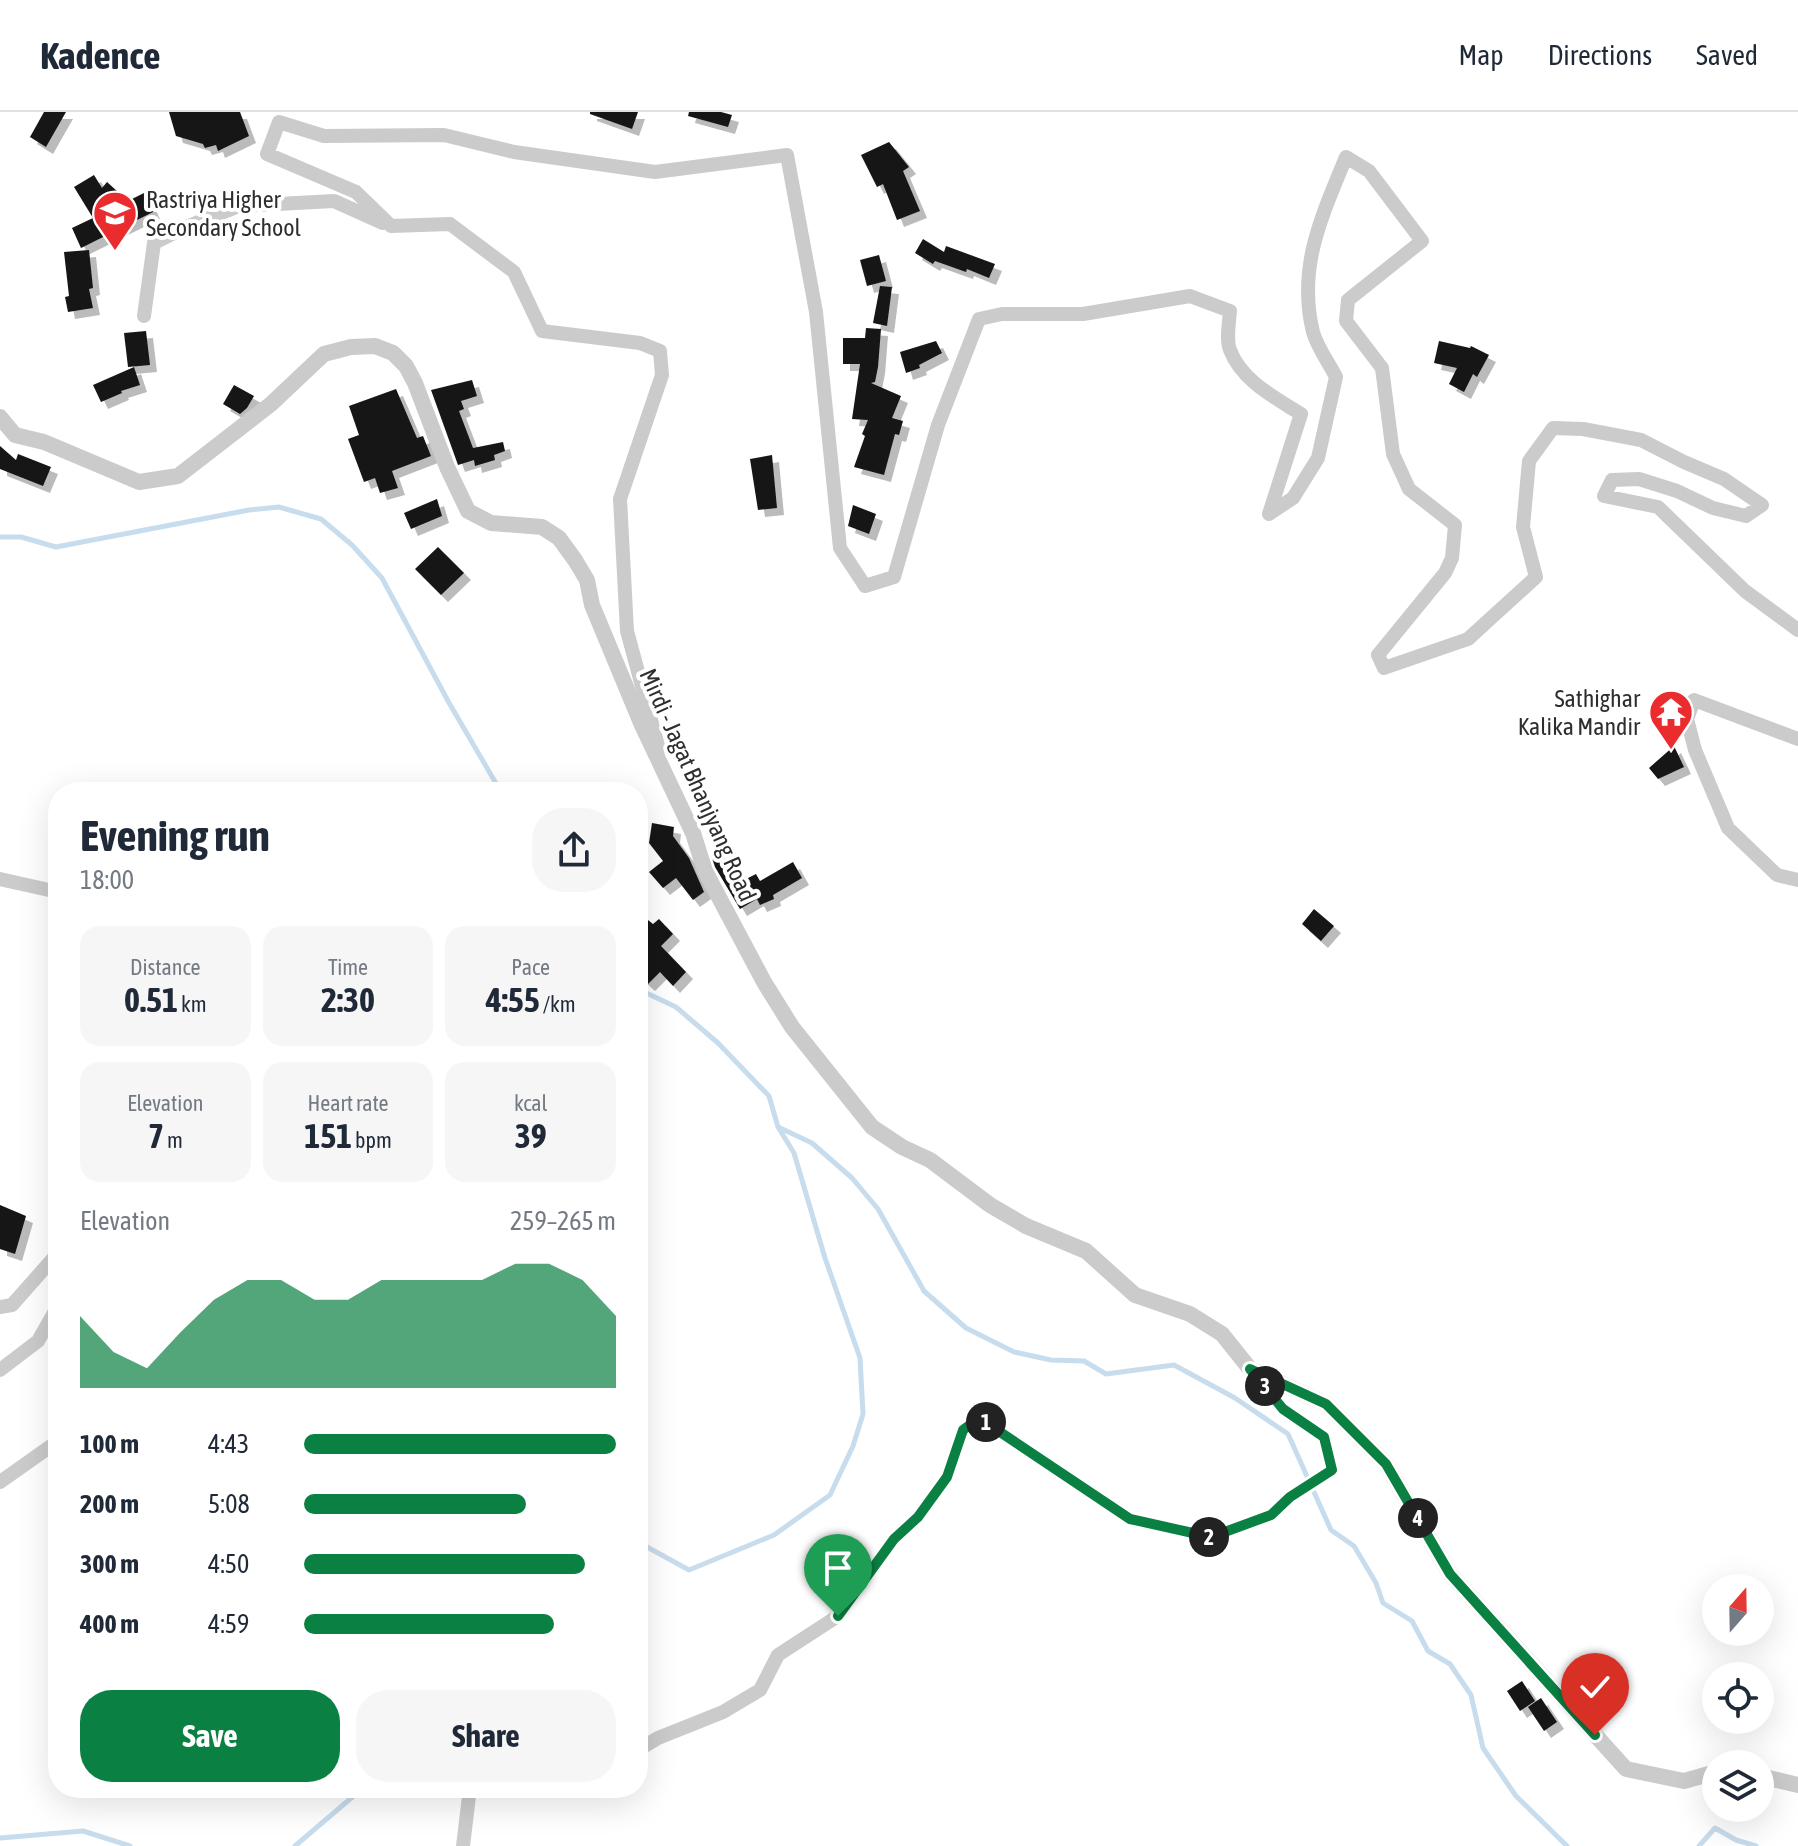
<!DOCTYPE html>
<meta charset="utf-8">
<style>
:root{--surface:#fff;--page:#f6f6f7;--text:#1f2937;--muted:#747a83;--line:#e0e1e3;--accent:#0b8043}
body{margin:0;font-family:"Asap Condensed",sans-serif;background:var(--page);color:var(--text);height:100vh;display:flex;flex-direction:column;font-size:30px;white-space:nowrap}
*{box-sizing:border-box;margin:0}
p{font-size:26px;color:var(--muted)}
.icon{flex:none;width:44px;height:44px;fill:none;stroke:currentColor;stroke-width:2;stroke-linecap:round;stroke-linejoin:round}
.map{position:relative;flex:1;overflow:hidden}
.drawer{position:absolute;left:48px;top:670px;width:600px;height:1016px;display:flex;flex-direction:column;background:var(--surface);border-radius:32px;box-shadow:0 8px 32px #0002}
.drawer>*{flex:none}
.needle{width:52px;rotate:20deg}
.controls{position:absolute;left:1702px;top:1462px;display:grid;gap:16px}
.controls a{display:grid;place-items:center;width:72px;height:72px;border-radius:50%;background:var(--surface);box-shadow:0 8px 32px #0002;font-size:40px}
.pin{position:absolute;display:grid;place-items:center;width:68px;height:68px;color:#fff;margin:-82px -34px;border-radius:50% 50% 50% 0;rotate:-45deg;box-shadow:0 0 8px #0007}
.pin .icon{rotate:45deg}
.km{position:absolute;width:40px;height:40px;margin:-20px;border-radius:50%;background:#222;color:#fff;font-size:22px;line-height:40px;text-align:center}
.round{display:grid;place-items:center;flex:none;width:84px;height:84px;border-radius:32px;background:var(--page)}
.headline{display:flex;align-items:center;justify-content:space-between;height:136px;padding:0 32px}
h1{font-size:44px;font-weight:700;line-height:60px}
.metrics{display:grid;grid-template-columns:repeat(3,1fr);gap:12px;height:136px;padding:8px 32px}
.metrics div{display:grid;align-content:center;border-radius:20px;background:var(--page);text-align:center}
.metrics b{font-size:34px;font-weight:700}
.metrics small{font-size:22px;font-weight:400}
.metrics p{font-size:22px}
.chart{height:224px;padding:16px 32px}
.chart p{display:flex;justify-content:space-between}
.chart svg{width:100%;height:144px;margin-top:8px;fill:var(--accent);opacity:.7}
.button{display:flex;gap:16px;margin-top:auto;padding:16px 32px}
.button a{flex:1;height:92px;border-radius:32px;background:var(--accent);color:#fff;font-size:32px;font-weight:700;line-height:92px;text-align:center}
.button a+a{background:var(--page);color:var(--text)}
ul{padding:0 32px;list-style:none;font-size:26px}
li{display:grid;grid-template-columns:128px 96px 1fr;align-items:center;height:60px}
li i{height:20px;border-radius:10px;background:var(--accent)}
header{display:flex;align-items:center;gap:48px;box-sizing:border-box;height:112px;padding:0 40px;background:var(--surface);border-bottom:2px solid var(--line)}
header strong{font-size:38px}
nav{display:flex;gap:44px;margin-inline-start:auto;font-size:28px}
.map>svg:first-child{display:block}
.lines{fill:none;stroke-linecap:round;stroke-linejoin:round}
.stream{stroke:#c7dced;stroke-width:5}
.building{fill:#151515;filter:url(#shadow)}
.minor{stroke:#cbcbcb;stroke-width:14}
.tertiary{stroke:#cbcbcb;stroke-width:16}
.route-casing{stroke:#fff;stroke-width:16}
.route{stroke:#0b8043;stroke-width:10}
.labels{text-anchor:middle;dominant-baseline:central;stroke-width:8;stroke-linejoin:round;paint-order:stroke}
.poi-label{font-size:24px;fill:#2e2e2e;stroke:#fff;text-anchor:start}
.street-label{font-size:24px;fill:#2e2e2e;stroke:#fff}
</style>
<header>
<strong>Kadence</strong>
<nav><a>Map</a><a>Directions</a><a>Saved</a></nav>
</header>
<div class="map">
<svg width="1798" height="1734" viewBox="0 0 1798 1734">
<defs>
<filter id="shadow"><feDropShadow dx="7" dy="7" stdDeviation="0" flood-color="#0004"/></filter>
</defs>
<rect width="100%" height="100%" fill="#fff"/>
<g class="lines">
<path class="stream" d="M0,425H21L56,435L249,398L279,395L321,407L352,433L382,466L448,589L501,680
M638,877L676,895L718,931L769,984L778,1015L794,1041L825,1146L860,1246L863,1302L853,1334L830,1383L774,1423L689,1458L638,1430
M778,1015L812,1031L852,1066L878,1097L924,1179L966,1216L1014,1240L1051,1248L1084,1249L1106,1262L1174,1253L1235,1286L1288,1322L1331,1418L1354,1434L1376,1471L1383,1491L1412,1509L1428,1539L1450,1552L1471,1583L1483,1636L1516,1684L1567,1734
M0,1726L83,1719L130,1734
M295,1734L363,1676
M1699,1734L1715,1716L1736,1728L1756,1734"/>
</g>
<path class="building" d="M44,0H66L46,35L30,25Z
M169,0H240L249,24L218,39L216,33L205,36L203,32L176,24Z
M590,0H638L632,17L590,2Z
M689,0H721L732,3L728,15L688,4Z
M889,30L909,55L903,59L920,99L897,108L883,72L877,75L861,43Z
M94,63L102,76L107,70L128,89L144,81L153,100L81,136L72,116L93,106L74,75Z
M923,127L944,140L946,134L995,152L989,166L967,157L966,160L935,149L933,152L915,141Z
M89,138L93,176L89,177L93,196L68,200L65,185L69,184L64,140Z
M879,143L886,169L867,174L860,148Z
M880,174L892,175L887,214L873,211Z
M866,216L881,217L878,255L875,270L871,271L901,284L892,306L903,309L899,323L895,322L884,363L854,355L865,324L862,322L868,308L852,307L860,252H843V226H865Z
M146,219L150,253L128,255L124,221Z
M936,229L942,241L919,253L920,256L906,261L900,240Z
M1439,229L1470,236L1471,234L1489,243L1477,265L1473,262L1464,280L1449,272L1457,256L1434,251Z
M134,255L140,273L121,279L122,281L101,290L93,273Z
M472,268L477,284L461,289L464,297L459,299L473,336L503,330L505,339L494,343L495,348L475,354L474,348L458,353L431,278Z
M234,273L254,284L247,296L240,302L223,292Z
M396,277L417,326L423,324L431,344L392,359L398,376L380,381L375,366L364,370L348,327L359,323L349,294Z
M0,334L16,348L18,342L51,355L43,374L0,357Z
M772,343L777,396L758,398L750,347Z
M437,387L442,404L411,417L404,401Z
M853,393L876,402L869,422L848,414Z
M438,435L464,461L441,483L415,457Z
M1674,634L1684,655L1658,667L1649,656Z
M652,711L674,715L673,724L689,746L704,780L693,788L676,766L663,776L649,760L663,749L649,731Z
M723,734L746,767L756,762L760,769L793,750L802,766L773,783L774,787L760,793L757,787L740,797L715,755L711,743Z
M1314,797L1334,814L1321,829L1302,812Z
M638,800L653,812L659,807L673,822L661,834L686,860L673,874L660,860L648,872L638,863V858L643,853L638,847Z
M0,1093L26,1104L15,1142L0,1137Z
M1522,1569L1535,1589L1520,1599L1507,1579Z
M1541,1586L1557,1610L1544,1619L1528,1595Z"/>
<g class="lines">
<path class="minor" d="M144,204L154,131L186,115L239,94L334,89L383,111
M1798,627L1694,588L1687,607L1695,638L1728,716L1777,763L1798,768
M659,637L627,519L620,387L662,263L660,239L640,231L542,219L514,160L450,112L391,114L356,80L267,42L279,10L324,24L444,23L514,40L655,60L787,43L816,200L840,436L865,474L894,465L938,313L979,207L1002,202H1083L1190,184L1230,199C1229,211 1226,228 1230,238C1242,269 1274,285 1301,302L1269,402L1293,386L1318,346L1336,265C1329,251 1317,235 1313,220C1297,155 1322,104 1346,45L1369,59L1422,129L1348,188L1346,209L1382,256L1393,342L1409,377L1455,413L1452,446L1445,461L1378,543L1384,556L1468,527L1536,465L1523,415L1529,349L1553,316L1583,317L1641,328L1684,350L1724,367L1762,393L1746,404L1713,396L1677,379L1639,367L1612,368L1604,384L1658,395L1745,479L1798,518
M0,767L58,780
M0,1195L12,1193L58,1141
M0,1258L38,1229L58,1194
M0,1370L58,1329
M638,1638L658,1626L723,1600L760,1578L778,1543L838,1504L894,1427L918,1405L947,1365L963,1318L979,1306L1130,1407L1211,1425L1271,1403L1290,1385L1332,1358L1324,1325L1283,1297L1250,1257
M463,1734L470,1676"/>
<path class="tertiary" d="M0,305L15,323L44,330L139,370L178,364L271,292L324,242L351,235L375,234L393,241L406,254L415,271L447,355L468,399L491,411L542,415L559,426L575,448L587,468L592,493L641,611L693,721L705,759L764,870L792,915L872,1015L902,1035L930,1048L990,1093L1026,1114L1086,1139L1135,1183L1190,1202L1222,1222L1250,1257L1326,1292L1386,1352L1450,1462L1626,1657L1684,1669L1716,1660
M1760,1664L1798,1673"/>
</g>
<g class="lines">
<g class="route-casing">
<path id="route" d="M838,1504L894,1427L918,1405L947,1365L963,1318L979,1306L1130,1407L1211,1425L1271,1403L1290,1385L1332,1358L1324,1325L1283,1297L1250,1257L1326,1292L1386,1352L1450,1462L1595,1623"/>
</g>
<use href="#route" class="route"/>
</g>
<defs>
<g id="school-pin" transform="scale(2.3)"><path d="M0 17L-7.5 6A9.5 9.5 0 1 1 7.5 6Z" fill="#ea2c2f" stroke="#fff"/><path d="M0-5L7-2L0 1L-7-2ZM-4 1L0 2.5L4 1V4Q0 6-4 4Z" fill="#fff"/></g>
<g id="temple-pin" transform="scale(2.3)"><path d="M0 17L-7.5 6A9.5 9.5 0 1 1 7.5 6Z" fill="#ea2c2f" stroke="#fff"/><path d="M0-6L5-2H3V0L6.5 2.5H4V6H1.5V3h-3V6H-4V2.5H-6.5L-3 0V-2H-5Z" fill="#fff"/></g>
</defs>
<g fill-rule="evenodd">
<use href="#school-pin" x="115" y="101"/>
<use href="#temple-pin" x="1671" y="600"/>
</g>
<g class="labels">
<g class="poi-label">
<text x="146" y="87">Rastriya Higher<tspan x="146" dy="28">Secondary School</tspan></text>
<text x="1640" y="586" text-anchor="end">Sathighar<tspan x="1640" dy="28">Kalika Mandir</tspan></text>
</g>
<g class="street-label">
<text transform="translate(698 673) rotate(66)">Mirdi - Jagat Bhanjyang Road</text>
</g>
</g>
</svg>
<div class="controls">
<a><svg class="needle" viewBox="-14 -14 28 28"><path d="M0-13l5 13h-10z" fill="#e53935"/><path d="M0 13l5-13h-10z" fill="#747a83"/></svg></a>
<a><svg class="icon" aria-label="locate" viewBox="0 0 24 24"><circle cx="12" cy="12" r="6"/><path d="M12 2v4M12 18v4M2 12h4M18 12h4"/></svg></a>
<a><svg class="icon" aria-label="layers" viewBox="0 0 24 24"><path d="M12 4l9 5-9 5-9-5zM3 14l9 5 9-5"/></svg></a>
</div>
<div class="pin" style="left:838px;top:1504px;background:#1e9e55"><svg class="icon" aria-label="arrive" viewBox="0 0 24 24"><path d="M6 21V4h12l-3 4 3 4H6"/></svg></div>
<div class="pin" style="left:1595px;top:1623px;background:#d93025"><svg class="icon" aria-label="check" viewBox="0 0 24 24"><path d="M5 12l5 5 9-10"/></svg></div>
<b class="km" style="left:986px;top:1310px">1</b>
<b class="km" style="left:1209px;top:1425px">2</b>
<b class="km" style="left:1265px;top:1274px">3</b>
<b class="km" style="left:1418px;top:1406px">4</b>
<section class="drawer">
<div class="headline"><div><h1>Evening run</h1><p>18:00</p></div><a class="round"><svg class="icon" aria-label="share" viewBox="0 0 24 24"><path d="M12 15V3M7 8l5-5 5 5M5 13v7h14v-7"/></svg></a></div>
<div class="metrics">
<div><p>Distance</p><b>0.51<small> km</small></b></div>
<div><p>Time</p><b>2:30</b></div>
<div><p>Pace</p><b>4:55<small> /km</small></b></div>
</div>
<div class="metrics">
<div><p>Elevation</p><b>7<small> m</small></b></div>
<div><p>Heart rate</p><b>151<small> bpm</small></b></div>
<div><p>kcal</p><b>39</b></div>
</div>
<div class="chart"><p><span>Elevation</span>259–265 m</p>
<svg viewBox="0 0 160 44" preserveAspectRatio="none"><path d="M0 44V22L10 33L20 38L30 27L40 17L50 11L60 11L70 17L80 17L90 11L100 11L110 11L120 11L130 6L140 6L150 11L160 22V44z"/></svg>
</div>
<ul>
<li><b>100 m</b>4:43<i style="width:100%"></i></li>
<li><b>200 m</b>5:08<i style="width:71%"></i></li>
<li><b>300 m</b>4:50<i style="width:90%"></i></li>
<li><b>400 m</b>4:59<i style="width:80%"></i></li>
</ul>
<div class="button"><a>Save</a><a>Share</a></div>
</section>
</div>
